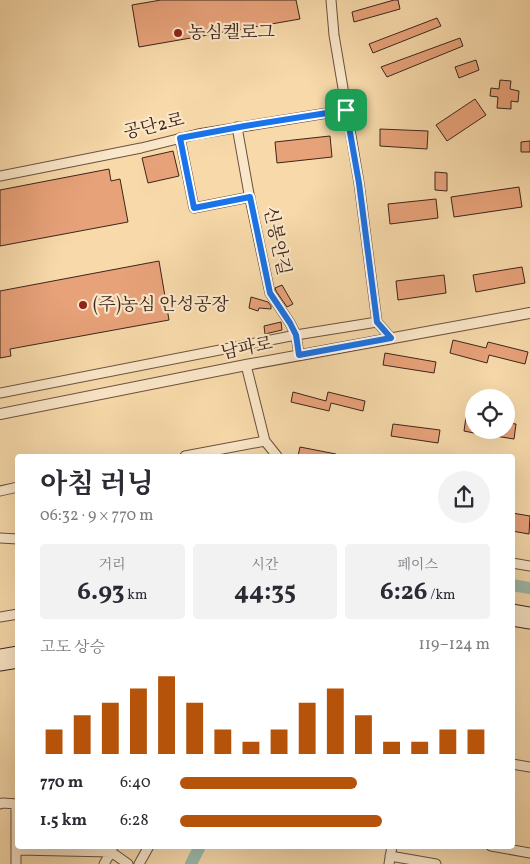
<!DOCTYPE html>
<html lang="ko">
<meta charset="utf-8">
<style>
:root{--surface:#fff;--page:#f2f2f3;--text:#2b2b33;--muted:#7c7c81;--accent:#b45309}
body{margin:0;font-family:Vollkorn,"Noto Serif KR",serif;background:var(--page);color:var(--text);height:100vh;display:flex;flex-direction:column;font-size:19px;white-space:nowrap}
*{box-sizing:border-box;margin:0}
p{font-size:16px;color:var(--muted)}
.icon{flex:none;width:28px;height:28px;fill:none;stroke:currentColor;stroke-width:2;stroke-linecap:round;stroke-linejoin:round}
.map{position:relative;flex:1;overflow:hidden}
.sheet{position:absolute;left:15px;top:454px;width:500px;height:395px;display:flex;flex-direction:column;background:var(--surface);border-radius:5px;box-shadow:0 5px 20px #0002}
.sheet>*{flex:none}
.fabs{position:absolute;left:465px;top:389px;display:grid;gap:10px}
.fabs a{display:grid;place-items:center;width:50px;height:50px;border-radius:50%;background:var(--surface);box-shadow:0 5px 20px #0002;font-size:25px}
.pin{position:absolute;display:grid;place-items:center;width:42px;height:42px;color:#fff;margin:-21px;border-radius:10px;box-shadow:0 2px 8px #0006}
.round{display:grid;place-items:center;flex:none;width:52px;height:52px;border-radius:26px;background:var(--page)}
.head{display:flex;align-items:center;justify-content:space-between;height:85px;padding:0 25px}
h1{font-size:28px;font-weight:700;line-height:38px}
.metrics{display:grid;grid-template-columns:repeat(3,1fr);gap:8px;height:85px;padding:5px 25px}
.metrics div{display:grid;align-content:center;border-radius:5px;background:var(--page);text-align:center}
.metrics b{font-size:25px;font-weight:700}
.metrics small{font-size:14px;font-weight:400}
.metrics p{font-size:14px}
.chart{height:140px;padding:10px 25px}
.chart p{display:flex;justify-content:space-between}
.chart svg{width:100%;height:90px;margin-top:5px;stroke:var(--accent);stroke-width:6}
ul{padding:0 25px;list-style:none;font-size:16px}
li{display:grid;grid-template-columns:80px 60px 1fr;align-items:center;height:38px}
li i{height:12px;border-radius:6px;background:var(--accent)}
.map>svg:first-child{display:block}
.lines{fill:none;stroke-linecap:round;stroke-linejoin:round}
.river{stroke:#9dbaab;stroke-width:12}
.building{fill:#e8a27a;stroke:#3c251b}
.minor-casing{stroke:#6b523f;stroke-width:11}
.tertiary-casing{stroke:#6b523f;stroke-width:12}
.secondary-casing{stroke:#3c251b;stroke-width:13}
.minor{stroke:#fae6c8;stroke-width:9}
.tertiary{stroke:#fae6c8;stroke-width:10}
.secondary{stroke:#fae6c8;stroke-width:11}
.route-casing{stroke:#fff;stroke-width:10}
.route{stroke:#1a73e8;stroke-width:6}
.poi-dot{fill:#8f2418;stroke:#fae6c8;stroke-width:2}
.labels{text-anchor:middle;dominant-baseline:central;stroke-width:4.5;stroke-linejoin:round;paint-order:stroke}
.poi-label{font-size:18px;fill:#3c251b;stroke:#fae6c8;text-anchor:start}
.street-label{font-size:18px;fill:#3c251b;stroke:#fae6c8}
</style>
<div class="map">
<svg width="530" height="864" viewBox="0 0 530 864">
<rect width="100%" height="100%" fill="#f7d9aa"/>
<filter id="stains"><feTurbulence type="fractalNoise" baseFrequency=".004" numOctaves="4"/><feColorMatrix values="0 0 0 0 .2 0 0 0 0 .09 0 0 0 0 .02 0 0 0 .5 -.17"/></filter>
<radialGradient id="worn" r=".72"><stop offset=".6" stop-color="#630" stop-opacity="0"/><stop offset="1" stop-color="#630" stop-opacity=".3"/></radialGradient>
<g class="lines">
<path class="river" d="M512,585L530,588
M191,864L200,846"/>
</g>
<path class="building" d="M161,0H296L300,19L139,47L132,5Z
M394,0H398L400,9L354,22L352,12Z
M437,18L441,26L373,53L369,44Z
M460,38L463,46L387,77L381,67Z
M476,60L479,70L459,78L455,67Z
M500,80L511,81L510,89L519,91L518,102L511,101V109L497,108L498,97L490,96L491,88L499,89Z
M475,99L486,115L447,141L436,125Z
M380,129L428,131L427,149L380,146Z
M330,136L332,157L277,163L275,142Z
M530,141V152H521V142Z
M173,151L179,176L148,183L142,158Z
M109,169L111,181L120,179L128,222L0,246V190Z
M435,172L447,173V191L435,190Z
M519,187L522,207L454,217L451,197Z
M436,199L438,218L390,224L388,204Z
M159,261L169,320L10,349L11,356L0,358V291Z
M522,267L525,283L476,292L473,275Z
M444,275L446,293L398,300L396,281Z
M282,285L293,304L287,307L276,291L275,288Z
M251,297L268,302L271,306V309L259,308L258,311L249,308Z
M281,322L282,330L265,334L264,326Z
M453,340L486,348L488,342L528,352L525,364L489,355L487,363L450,353Z
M385,353L436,362L434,373L383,365Z
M293,392L326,401L328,392L365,401L363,411L331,403L329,411L291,402Z
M466,417L474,418V433L464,431Z
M506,423L516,424L514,439L476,433L477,430H506Z
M393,424L440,430L438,443L391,436Z
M300,447L336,454L335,456H298Z
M512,513L530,516L529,534L512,531Z"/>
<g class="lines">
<g class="minor-casing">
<path id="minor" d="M331,0L334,35L359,183L377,322
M237,127L249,194L270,293L290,323L296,335L299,355
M180,138L194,208L250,197
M0,176L141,148L198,134L346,110
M377,322L391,338
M246,365L265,441L277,456
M0,393L296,335L377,322
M185,456L265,441
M0,491L18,487
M0,538L18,539
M512,563L530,566
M0,617L18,614
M512,764L530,767
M0,804L2,803L18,804
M16,804V864
M113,846L111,852L128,864
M491,846L530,853
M17,850L111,852L104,864
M390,856L436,864
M139,864L149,846
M389,864L392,846"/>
</g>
<g class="tertiary-casing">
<path id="tertiary" d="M0,414L246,365L530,313"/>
</g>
<g class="secondary-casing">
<path id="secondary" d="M512,610L530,613
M512,620L530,623
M0,655L18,652
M0,665L18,662"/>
</g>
<use href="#minor" class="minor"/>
<use href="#tertiary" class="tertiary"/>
<use href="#secondary" class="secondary"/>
</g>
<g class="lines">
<g class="route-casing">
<path id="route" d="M346,110L359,183L377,322L391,338L299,355L296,335L290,323L270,293L250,197L194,208L180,138L245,126Z"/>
</g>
<use href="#route" class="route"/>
</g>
<g class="poi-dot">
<circle cx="178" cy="33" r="5"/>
<circle cx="83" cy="305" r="5"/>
</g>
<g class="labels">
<g class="poi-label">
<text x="188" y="33">농심켈로그</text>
<text x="93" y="305">(주)농심 안성공장</text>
</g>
<g class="street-label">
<text transform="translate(154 127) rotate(-13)">공단2로</text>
<text transform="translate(276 241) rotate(78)">신봉안길</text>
<text transform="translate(247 349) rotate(-11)">남파로</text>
</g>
</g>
<rect width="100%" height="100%" filter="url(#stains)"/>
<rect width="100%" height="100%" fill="url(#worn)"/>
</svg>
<div class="fabs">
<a><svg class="icon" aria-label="locate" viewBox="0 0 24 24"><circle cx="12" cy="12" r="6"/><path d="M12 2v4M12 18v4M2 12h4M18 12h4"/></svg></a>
</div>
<div class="pin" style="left:346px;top:110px;background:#1e9e55"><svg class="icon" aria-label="arrive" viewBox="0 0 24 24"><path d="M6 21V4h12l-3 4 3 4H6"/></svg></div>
<section class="sheet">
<div class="head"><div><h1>아침 러닝</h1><p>06:32 · 9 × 770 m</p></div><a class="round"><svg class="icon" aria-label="share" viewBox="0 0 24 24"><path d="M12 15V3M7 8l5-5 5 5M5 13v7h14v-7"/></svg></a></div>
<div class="metrics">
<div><p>거리</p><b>6.93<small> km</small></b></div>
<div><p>시간</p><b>44:35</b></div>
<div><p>페이스</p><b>6:26<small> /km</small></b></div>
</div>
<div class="chart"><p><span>고도 상승</span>119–124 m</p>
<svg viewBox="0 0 160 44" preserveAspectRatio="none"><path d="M5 44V32M15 44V25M25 44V19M35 44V12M45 44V6M55 44V19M65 44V32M75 44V38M85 44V32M95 44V19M105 44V12M115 44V25M125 44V38M135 44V38M145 44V32M155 44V32"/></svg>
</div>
<ul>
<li><b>770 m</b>6:40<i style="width:57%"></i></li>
<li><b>1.5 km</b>6:28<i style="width:65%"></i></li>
</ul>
</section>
</div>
